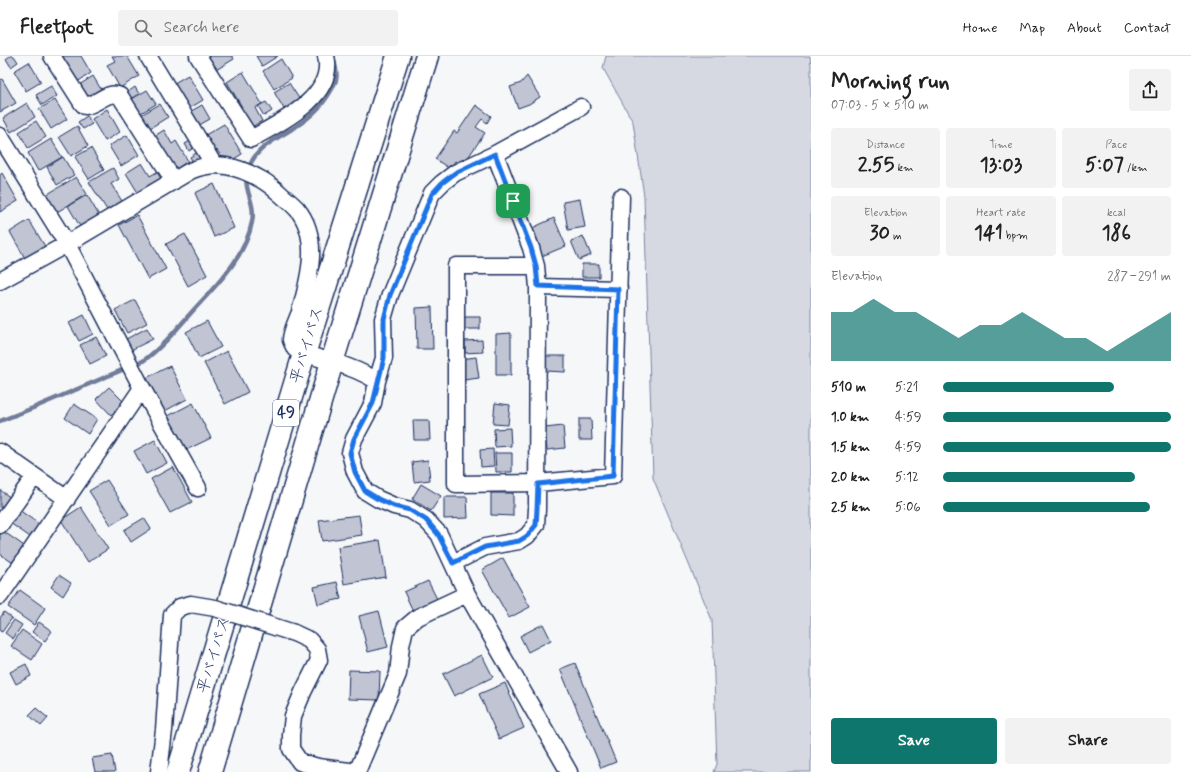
<!DOCTYPE html>
<meta charset="utf-8">
<style>
:root{--surface:#fff;--page:#f2f2f2;--text:#222;--muted:#767676;--line:#e0e0e0;--accent:#0f766e}
body{margin:0;font-family:Mynerve,"Klee One",sans-serif;background:var(--page);color:var(--text);height:100vh;display:flex;flex-direction:column;font-size:15px;white-space:nowrap}
*{box-sizing:border-box;margin:0}
p{font-size:13px;color:var(--muted)}
.icon{flex:none;width:22px;height:22px;fill:none;stroke:currentColor;stroke-width:2;stroke-linecap:round;stroke-linejoin:round}
.map{position:relative;flex:1;overflow:hidden}
.sheet{display:flex;flex-direction:column;background:var(--surface);width:380px}
.sheet>*{flex:none}
.pin{position:absolute;display:grid;place-items:center;width:34px;height:34px;color:#fff;margin:-17px;border-radius:8px;box-shadow:0 2px 6px #0006}
.round{display:grid;place-items:center;flex:none;width:42px;height:42px;border-radius:4px;background:var(--page)}
.headline{display:flex;align-items:center;justify-content:space-between;height:68px;padding:0 20px}
h1{font-size:22px;font-weight:700;line-height:30px}
.figures{display:grid;grid-template-columns:repeat(3,1fr);gap:6px;height:68px;padding:4px 20px}
.figures div{display:grid;align-content:center;border-radius:4px;background:var(--page);text-align:center}
.figures b{font-size:20px;font-weight:700}
.figures small{font-size:11px;font-weight:400}
.figures p{font-size:11px}
.chart{height:112px;padding:8px 20px}
.chart p{display:flex;justify-content:space-between}
.chart svg{width:100%;height:72px;margin-top:4px;fill:var(--accent);opacity:.7}
.action{display:flex;gap:8px;margin-top:auto;padding:8px 20px}
.action a{flex:1;height:46px;border-radius:4px;background:var(--accent);color:#fff;font-size:16px;font-weight:700;line-height:46px;text-align:center}
.action a+a{background:var(--page);color:var(--text)}
ul{padding:0 20px;list-style:none;font-size:13px}
li{display:grid;grid-template-columns:64px 48px 1fr;align-items:center;height:30px}
li i{height:10px;border-radius:5px;background:var(--accent)}
header{display:flex;align-items:center;gap:24px;box-sizing:border-box;height:56px;padding:0 20px;background:var(--surface);border-bottom:1px solid var(--line)}
header strong{font-size:19px}
nav{display:flex;gap:22px;margin-inline-start:auto;font-size:14px}
.search{width:280px;height:36px;background:var(--page);display:flex;align-items:center;gap:10px;box-sizing:border-box;padding:0 14px;border-radius:4px;color:var(--muted);font-size:15px}
main{display:flex;flex:1;min-height:0}
.map>svg:first-child{display:block}
.green{fill:#d6d9e2;stroke:#7884a0}
.lines{fill:none;stroke-linecap:round;stroke-linejoin:round}
.stream{stroke:#707c99;stroke-width:4.5}
.building{fill:#c0c4d3;stroke:#1b2f5e}
.minor-casing{stroke:#1b2f5e;stroke-width:19}
.trunk-casing{stroke:#1b2f5e;stroke-width:25}
.minor{stroke:#fff;stroke-width:16}
.trunk{stroke:#fff;stroke-width:22}
.minor-bridge-casing{stroke:#1b2f5e;stroke-width:19;stroke-linecap:butt}
.minor-bridge{stroke:#fff;stroke-width:16}
.route-casing{stroke:#fff;stroke-width:8}
.route{stroke:#1a73e8;stroke-width:5}
.labels{text-anchor:middle;dominant-baseline:central;stroke-width:3;stroke-linejoin:round;paint-order:stroke}
.shield{fill:#fff;stroke:#5f6d8e;stroke-width:1}
.shield-label{font-size:15px;font-weight:bold;fill:#1b2f5e}
.street-label{font-size:16px;fill:#1b2f5e;stroke:#fff}
</style>
<header>
<strong>Fleetfoot</strong>
<div class="search"><svg class="icon" aria-label="search" viewBox="0 0 24 24"><circle cx="10" cy="10" r="6"/><path d="M15 15l6 6"/></svg>Search here</div>
<nav><a>Home</a><a>Map</a><a>About</a><a>Contact</a></nav>
</header>
<main>
<div class="map">
<svg width="811" height="716" viewBox="0 0 811 716">
<rect width="100%" height="100%" fill="#f6f7f9"/>
<filter id="ink" filterUnits="userSpaceOnUse"><feTurbulence type="fractalNoise" baseFrequency=".025" numOctaves="2"/><feDisplacementMap in="SourceGraphic" scale="8" xChannelSelector="R" yChannelSelector="G"/><feConvolveMatrix kernelMatrix="1 2 1 2 8 2 1 2 1" color-interpolation-filters="sRGB"/></filter>
<g filter="url(#ink)">
<path class="green" d="M606,0H810L811,10V716H714L717,708L712,564L653,422L644,140L633,66L603,12Z"/>
<g class="lines">
<path class="stream" d="M0,365L33,352L143,305C161,292 176,274 190,258C214,231 245,203 252,166C257,142 237,131 252,105C259,92 275,83 287,76C306,65 321,53 332,33C333,30 335,27 336,24C338,17 335,8 333,1"/>
</g>
<path class="building" d="M10,0H14L18,6L11,11L6,3Z
M61,0H81L91,17L74,28Z
M112,0H127L139,20L120,32L107,9L115,5Z
M207,0H232L234,3L216,14Z
M256,0H278L262,10Z
M281,3L292,22L274,33L263,15Z
M29,6L41,26L26,35L14,15Z
M243,16L262,48L255,52L262,65L250,72L239,53L242,51L227,26Z
M188,19L203,44L185,55L169,30Z
M93,20L102,35L85,45L76,31Z
M527,20L540,41L529,48L518,52L510,31L521,27Z
M2,23L16,47L0,56V24Z
M289,27L300,44L284,53L274,36Z
M51,30L57,40L42,49L36,39Z
M135,31L139,38L128,44L125,38Z
M147,34L156,48L141,57L132,43Z
M55,44L67,63L51,73L39,53Z
M266,46L272,55L264,60L258,50Z
M27,47L35,61L11,76L3,62Z
M160,48L168,61L150,72L141,59Z
M202,49L210,63L194,72L186,58Z
M476,49L491,60L487,67L482,63L476,71L485,77L462,110L455,105L450,113L435,103L454,75L457,77Z
M107,53L120,76L105,85L92,63Z
M87,60L92,68L83,73L78,66Z
M36,65L46,81L28,92L19,76Z
M224,68L242,98L226,108L217,94L212,98L202,81Z
M77,70L88,90L71,100L59,81Z
M164,74L172,88L176,85L188,105L173,115L153,81Z
M127,79L139,99L121,110L109,90Z
M51,83L62,101L38,115L28,97Z
M194,83L198,89L189,95L185,88Z
M91,92L104,114L89,123L75,101Z
M201,94L205,102L194,108L190,101Z
M63,101L74,119L57,129L47,111Z
M142,107L150,120L157,116L163,126L140,140L126,117Z
M113,112L119,123L111,128L122,145L107,154L89,126Z
M2,117L18,145L0,156V119Z
M76,121L87,138L57,156L46,139Z
M214,128L234,172L214,181L195,137Z
M87,139L100,161L81,172L68,150Z
M580,143L585,171L568,174L563,146Z
M137,159L166,213L148,223L119,169Z
M554,162L566,190L542,200L530,173Z
M29,164L46,192L26,204L10,176Z
M185,178L207,219L188,230L166,188Z
M583,180L591,199L579,204L571,185Z
M582,208H599V221H582Z
M135,244L147,267L127,277L115,254Z
M432,251L433,293H417L416,252Z
M84,259L93,278L79,285L69,267Z
M464,261H480V273H464Z
M207,265L221,291L199,302L186,276Z
M147,272L153,283L131,294L126,283Z
M511,277V319H496V278Z
M96,281L106,300L90,308L80,289Z
M482,284L483,296L465,297V285Z
M227,295L248,336L225,348L204,307Z
M546,300H565V316L546,315Z
M476,301L479,322L464,324L461,303Z
M170,310L187,343L163,356L146,322Z
M109,331L124,346L111,359L96,343Z
M193,347L211,382L186,394L168,360Z
M495,347L510,349L508,369L493,368Z
M74,348L97,363L88,378L65,362Z
M579,363H591L592,384H579Z
M413,364H429L430,384H414Z
M563,370L565,392L547,394L545,372Z
M510,372L511,390L495,391L494,373Z
M155,384L167,407L146,418L134,395Z
M493,393L494,410L481,411L480,394Z
M495,397H512V416H496Z
M428,404L430,424L414,426L412,406Z
M173,411L192,446L170,457L151,423Z
M107,424L129,458L111,469L89,435Z
M421,428L441,440L431,455L412,443Z
M0,434L11,442L3,454L0,452Z
M491,437H513V460L491,459Z
M444,441H467L468,462L444,463Z
M81,451L108,493L88,506L61,464Z
M19,454L42,470L33,483L10,467Z
M359,459L362,479L322,485L319,464Z
M144,462L151,473L131,486L124,474Z
M3,475L27,492L16,509L0,498V479Z
M380,484L386,521L344,528L338,491Z
M503,502L530,551L509,562L482,514Z
M59,519L71,527L63,540L51,531Z
M428,525L438,545L414,557L404,536Z
M337,526L341,543L318,548L314,531Z
M20,534L45,552L34,569L8,551Z
M379,555L388,591L368,596L359,560Z
M4,556L12,562L2,576L0,575V562Z
M14,564L22,569L13,583L5,577Z
M39,566L52,575L45,585L32,576Z
M543,568L551,584L528,596L520,580Z
M22,574L42,588L32,604L11,590Z
M482,599L493,621L454,640L443,618Z
M575,607L616,706L601,712L560,613Z
M26,608L31,620L16,628L10,616Z
M349,614L380,615L379,644L348,643Z
M505,627L524,672L499,683L479,638Z
M36,652L48,662L41,670L29,659Z
M112,699L115,716H95L92,702Z"/>
<g class="lines">
<g class="minor-casing">
<path id="minor" d="M52,0L82,47L85,50C97,49 107,34 120,40L174,125
M148,0L214,109
M198,0L251,83C279,67 336,41 326,0
M0,80L67,188L142,332L198,432
M536,210H456V428L538,427L613,420L621,141
M0,225L67,188L190,115C216,104 238,110 262,124C271,129 278,136 286,143C290,146 294,150 297,153C321,182 309,223 300,256C298,262 290,278 291,284C292,287 294,290 295,293C306,299 318,302 330,305C347,310 363,316 377,325L373,347L354,383L350,397L355,416L365,435L378,443L394,450L410,454L426,464L439,478L467,538L569,716
M538,231L619,233
M377,325L384,302L383,263L390,239L432,137L442,127L455,117L495,98L581,51
M0,396L67,443
M0,469L34,421
M453,507L485,491L519,485L527,480L536,469L537,453L538,231L536,210L531,192L495,98
M0,540L142,332
M294,577L309,584L317,593L319,604L303,636L293,660L291,679V693L300,706L318,711L357,716
M159,716L164,674L172,559L180,551L191,548L215,552
M357,716L398,618L401,590L405,572L418,561L467,538"/>
</g>
<g class="trunk-casing">
<path id="trunk" d="M178,716L304,298L398,0
M210,716L332,306L427,0"/>
</g>
<use href="#minor" class="minor"/>
<use href="#trunk" class="trunk"/>
<g class="minor-bridge-casing">
<path id="minor-bridge" d="M215,552L294,577"/>
</g>
<use href="#minor-bridge" class="minor-bridge"/>
</g>
</g>
<g class="lines" filter="url(#ink)">
<g class="route-casing">
<path id="route" d="M495,98L531,192L536,210L538,230L618,233L613,420L538,428L537,453L536,469L527,480L519,485L485,491L453,507L438,478L426,464L410,454L394,450L378,443L365,435L355,416L350,397L354,383L373,347L384,302V263L390,239L432,138L442,127L455,117Z"/>
</g>
<use href="#route" class="route"/>
</g>
<g class="labels">
<rect class="shield" x="273" y="344" width="26" height="26" rx="3"/>
<g class="shield-label">
<text x="286" y="357">49</text>
</g>
<g class="street-label">
<text transform="translate(307 289) rotate(-73)">平バイパス</text>
<text transform="translate(214 599) rotate(-73)">平バイパス</text>
</g>
</g>
</svg>
<div class="pin" style="left:513px;top:145px;background:#1e9e55"><svg class="icon" aria-label="arrive" viewBox="0 0 24 24"><path d="M6 21V4h12l-3 4 3 4H6"/></svg></div>
</div>
<section class="sheet">
<div class="headline"><div><h1>Morning run</h1><p>07:03 · 5 × 510 m</p></div><a class="round"><svg class="icon" aria-label="share" viewBox="0 0 24 24"><path d="M12 15V3M7 8l5-5 5 5M5 13v7h14v-7"/></svg></a></div>
<div class="figures">
<div><p>Distance</p><b>2.55<small> km</small></b></div>
<div><p>Time</p><b>13:03</b></div>
<div><p>Pace</p><b>5:07<small> /km</small></b></div>
</div>
<div class="figures">
<div><p>Elevation</p><b>30<small> m</small></b></div>
<div><p>Heart rate</p><b>141<small> bpm</small></b></div>
<div><p>kcal</p><b>186</b></div>
</div>
<div class="chart"><p><span>Elevation</span>287–291 m</p>
<svg viewBox="0 0 160 44" preserveAspectRatio="none"><path d="M0 44V14L10 14L20 6L30 14L40 14L50 22L60 30L70 22L80 22L90 14L100 22L110 30L120 30L130 38L140 30L150 22L160 14V44z"/></svg>
</div>
<ul>
<li><b>510 m</b>5:21<i style="width:75%"></i></li>
<li><b>1.0 km</b>4:59<i style="width:100%"></i></li>
<li><b>1.5 km</b>4:59<i style="width:100%"></i></li>
<li><b>2.0 km</b>5:12<i style="width:84%"></i></li>
<li><b>2.5 km</b>5:06<i style="width:91%"></i></li>
</ul>
<div class="action"><a>Save</a><a>Share</a></div>
</section>
</main>
